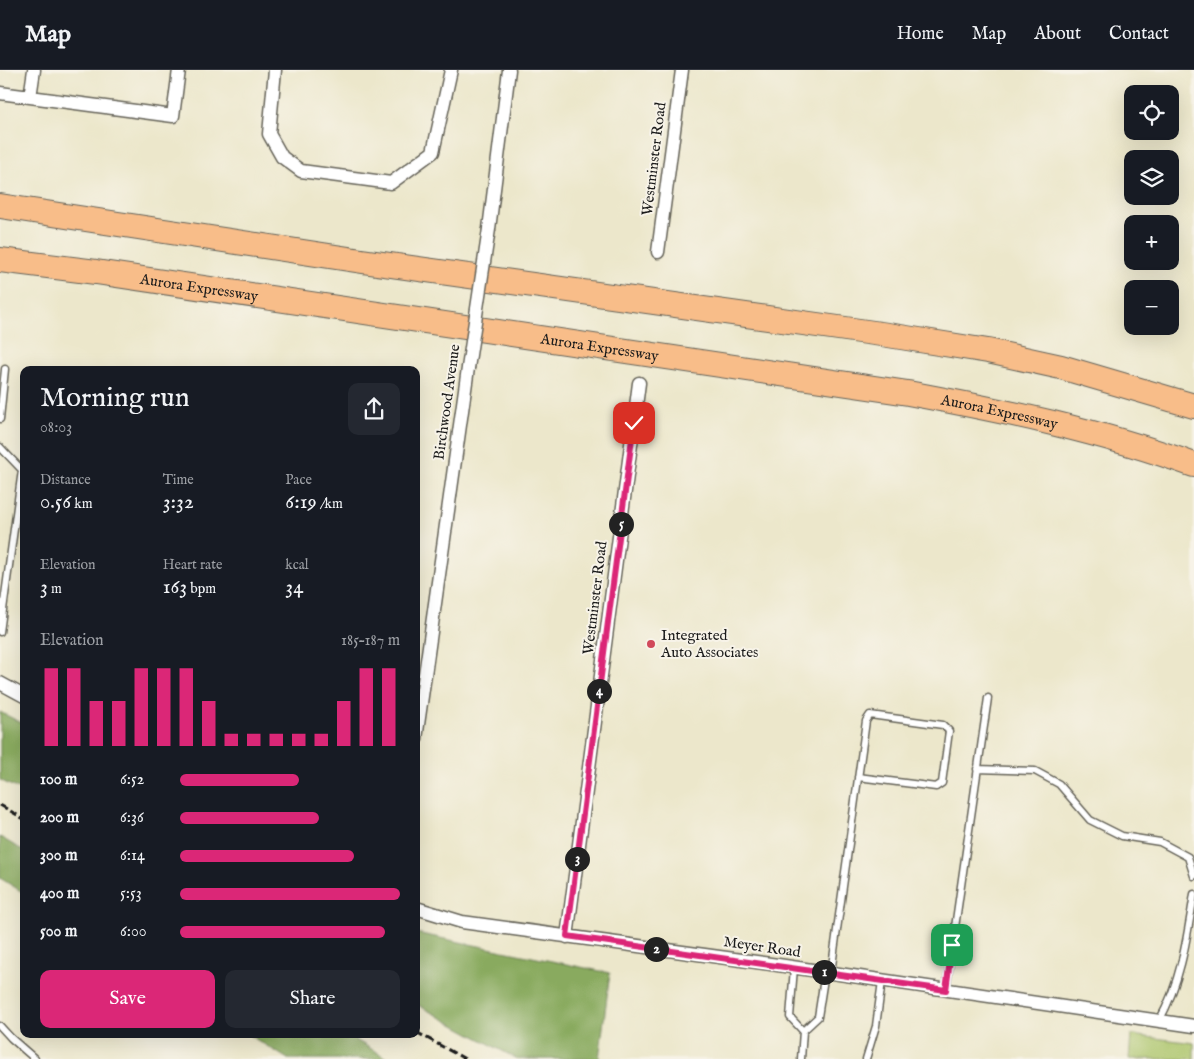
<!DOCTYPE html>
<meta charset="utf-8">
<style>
:root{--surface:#171b24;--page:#242831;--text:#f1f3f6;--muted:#9ea1a6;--line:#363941;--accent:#db2777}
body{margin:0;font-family:"IM FELL English",serif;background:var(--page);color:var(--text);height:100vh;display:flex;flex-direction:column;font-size:19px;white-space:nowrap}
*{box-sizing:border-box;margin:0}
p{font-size:16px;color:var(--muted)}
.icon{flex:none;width:28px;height:28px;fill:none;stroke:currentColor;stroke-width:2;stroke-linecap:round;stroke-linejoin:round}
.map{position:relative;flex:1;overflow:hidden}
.details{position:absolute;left:20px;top:296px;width:400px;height:672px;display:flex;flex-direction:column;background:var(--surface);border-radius:10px;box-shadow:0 5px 20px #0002}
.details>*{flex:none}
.tools{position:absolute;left:1124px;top:15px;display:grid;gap:10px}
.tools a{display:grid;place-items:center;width:55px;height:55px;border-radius:10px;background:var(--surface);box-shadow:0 5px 20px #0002;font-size:25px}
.pin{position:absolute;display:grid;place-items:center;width:42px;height:42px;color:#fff;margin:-21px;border-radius:10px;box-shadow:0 2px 8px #0006}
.km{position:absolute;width:25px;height:25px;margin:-12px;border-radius:50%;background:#222;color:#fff;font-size:14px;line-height:25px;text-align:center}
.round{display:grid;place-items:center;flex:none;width:52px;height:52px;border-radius:10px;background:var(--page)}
.headline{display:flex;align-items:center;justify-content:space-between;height:85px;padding:0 20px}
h1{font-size:28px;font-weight:600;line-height:38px}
.stats{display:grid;grid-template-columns:repeat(3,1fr);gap:8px;height:85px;padding:5px 20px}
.stats div{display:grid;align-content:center}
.stats b{font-size:21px;font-weight:600}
.stats small{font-size:14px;font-weight:400}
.stats p{font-size:14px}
.chart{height:140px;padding:10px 20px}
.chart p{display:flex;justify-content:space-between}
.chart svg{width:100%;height:90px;margin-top:5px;stroke:var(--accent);stroke-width:6}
.button{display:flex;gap:10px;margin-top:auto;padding:10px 20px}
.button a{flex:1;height:58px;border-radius:10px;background:var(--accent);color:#fff;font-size:20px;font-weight:600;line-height:58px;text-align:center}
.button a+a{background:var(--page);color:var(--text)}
ul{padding:0 20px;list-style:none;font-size:16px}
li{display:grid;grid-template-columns:80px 60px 1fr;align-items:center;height:38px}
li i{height:12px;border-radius:6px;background:var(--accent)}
header{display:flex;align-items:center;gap:30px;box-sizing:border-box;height:70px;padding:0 25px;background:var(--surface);border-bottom:1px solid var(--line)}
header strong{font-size:24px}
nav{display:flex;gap:28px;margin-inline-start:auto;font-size:18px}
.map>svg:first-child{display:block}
.green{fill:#acc56b;stroke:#647044}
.forest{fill:#89aa5f;stroke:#52633e}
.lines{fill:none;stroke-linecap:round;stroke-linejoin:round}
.lane-casing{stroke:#656359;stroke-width:9}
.street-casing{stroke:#656359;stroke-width:15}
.highway-casing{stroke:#656359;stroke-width:26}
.lane{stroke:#fff;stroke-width:6}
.street{stroke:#fff;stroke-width:12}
.highway{stroke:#f8bd89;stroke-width:24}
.rail{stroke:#1c1c1c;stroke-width:3;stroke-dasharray:8 4;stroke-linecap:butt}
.street-bridge-casing{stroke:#656359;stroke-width:15;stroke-linecap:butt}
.street-bridge{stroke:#fff;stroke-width:12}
.route-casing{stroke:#fff;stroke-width:10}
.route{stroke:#db2777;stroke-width:6}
.poi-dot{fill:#d1495b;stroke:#f7f3e8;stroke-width:2}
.labels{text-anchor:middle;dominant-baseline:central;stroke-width:4;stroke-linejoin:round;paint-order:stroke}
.street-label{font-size:15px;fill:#1c1c1c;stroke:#f7f3e8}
.poi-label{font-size:15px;fill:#1c1c1c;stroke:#f7f3e8;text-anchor:start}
</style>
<header>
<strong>Map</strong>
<nav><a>Home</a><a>Map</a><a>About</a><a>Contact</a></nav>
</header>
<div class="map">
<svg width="1194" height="989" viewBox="0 0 1194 989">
<rect width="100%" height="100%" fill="#f7f3e8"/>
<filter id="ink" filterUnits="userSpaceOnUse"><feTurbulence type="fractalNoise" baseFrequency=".02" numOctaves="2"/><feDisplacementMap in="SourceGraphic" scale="10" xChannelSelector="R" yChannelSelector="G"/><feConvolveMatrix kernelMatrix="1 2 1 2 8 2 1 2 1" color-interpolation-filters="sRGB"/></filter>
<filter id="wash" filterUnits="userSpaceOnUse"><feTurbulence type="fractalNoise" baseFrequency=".0096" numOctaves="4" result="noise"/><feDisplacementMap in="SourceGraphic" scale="20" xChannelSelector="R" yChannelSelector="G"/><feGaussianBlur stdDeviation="1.12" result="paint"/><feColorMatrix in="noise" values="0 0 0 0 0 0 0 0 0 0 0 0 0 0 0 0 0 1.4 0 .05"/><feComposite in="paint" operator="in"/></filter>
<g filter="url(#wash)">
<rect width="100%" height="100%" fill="#ece7cb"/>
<path class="green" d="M1131,965L1194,973V989H1129Z"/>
<path class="forest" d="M0,642L24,654V722L0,710Z
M0,767L24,781V823L0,808Z
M416,863L610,903L599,989H517L416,934Z
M249,965H347L389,989H288Z"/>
</g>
<g filter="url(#ink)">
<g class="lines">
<g class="lane-casing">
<path id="lane" d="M0,349L5,299
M0,377L22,400L0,562
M977,699L1035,701L1059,714L1090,750L1122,766L1160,772L1188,787L1194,806
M794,898L790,947L803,961L818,947L825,902
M831,903L866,651L870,645L943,655L949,661L942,713L936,717L858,707
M946,920L988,628
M1159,951C1181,912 1187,868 1194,824
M0,956L11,968L35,989
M801,989L803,961
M866,989L876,956L882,911"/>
</g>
<g class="street-casing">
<path id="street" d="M275,0L269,64L282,87L301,101L391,113L433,82L451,0
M0,23L173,46L179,0
M30,27L34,0
M489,159L509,0
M658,182L682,0
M0,613L24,626
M416,669L468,298
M416,838L462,852L778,895L1194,956
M567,867L639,313"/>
</g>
<g class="highway-casing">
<g id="highway">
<path d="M0,136L362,191L888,265L988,281L1061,297L1194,336"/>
<path id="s1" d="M0,190L96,202L908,323C1005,341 1101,361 1194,395"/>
</g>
</g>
<use href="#lane" class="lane"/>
<use href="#street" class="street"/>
<use href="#highway" class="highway"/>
<path class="rail" d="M0,735L24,749
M416,962L465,989"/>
<g class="street-bridge-casing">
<path id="street-bridge" d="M468,298L489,159"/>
</g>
<use href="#street-bridge" class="street-bridge"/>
</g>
</g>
<g class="lines" filter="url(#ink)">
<g class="route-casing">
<path id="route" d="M634,353L567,866L946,920L952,875"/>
</g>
<use href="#route" class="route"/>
</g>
<circle class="poi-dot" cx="651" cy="574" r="5"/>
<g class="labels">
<g class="street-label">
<text transform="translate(654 89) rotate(-83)">Westminster Road</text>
<text stroke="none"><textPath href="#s1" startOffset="201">Aurora Expressway</textPath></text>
<text stroke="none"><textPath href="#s1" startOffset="606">Aurora Expressway</textPath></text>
<text transform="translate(447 332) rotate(-82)">Birchwood Avenue</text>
<text stroke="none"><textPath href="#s1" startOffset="1011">Aurora Expressway</textPath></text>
<text transform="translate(595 528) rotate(-83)">Westminster Road</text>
<text transform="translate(762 877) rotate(8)">Meyer Road</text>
</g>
<g class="poi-label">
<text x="661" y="565">Integrated<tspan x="661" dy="17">Auto Associates</tspan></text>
</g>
</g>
</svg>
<div class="tools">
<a><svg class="icon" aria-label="locate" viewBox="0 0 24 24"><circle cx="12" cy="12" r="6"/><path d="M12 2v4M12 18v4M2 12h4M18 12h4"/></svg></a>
<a><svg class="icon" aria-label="layers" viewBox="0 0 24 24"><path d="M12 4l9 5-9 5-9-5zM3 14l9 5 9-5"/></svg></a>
<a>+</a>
<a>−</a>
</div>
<div class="pin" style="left:952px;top:875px;background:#1e9e55"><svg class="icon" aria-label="arrive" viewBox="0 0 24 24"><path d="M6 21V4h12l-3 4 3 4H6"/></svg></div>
<div class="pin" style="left:634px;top:353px;background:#d93025"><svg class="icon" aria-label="check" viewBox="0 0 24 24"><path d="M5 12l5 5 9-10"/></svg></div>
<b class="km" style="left:824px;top:902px">1</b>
<b class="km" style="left:656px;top:879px">2</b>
<b class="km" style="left:577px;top:789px">3</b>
<b class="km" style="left:599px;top:621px">4</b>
<b class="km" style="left:621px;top:454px">5</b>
<section class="details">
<div class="headline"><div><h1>Morning run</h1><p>08:03</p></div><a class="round"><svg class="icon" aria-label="share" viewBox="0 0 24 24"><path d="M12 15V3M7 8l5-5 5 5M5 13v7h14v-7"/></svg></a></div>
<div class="stats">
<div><p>Distance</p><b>0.56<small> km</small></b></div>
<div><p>Time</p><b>3:32</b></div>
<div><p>Pace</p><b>6:19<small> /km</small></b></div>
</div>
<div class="stats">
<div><p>Elevation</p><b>3<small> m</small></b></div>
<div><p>Heart rate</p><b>163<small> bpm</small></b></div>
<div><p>kcal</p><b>34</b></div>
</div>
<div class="chart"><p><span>Elevation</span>185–187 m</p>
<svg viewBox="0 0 160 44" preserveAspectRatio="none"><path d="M5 44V6M15 44V6M25 44V22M35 44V22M45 44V6M55 44V6M65 44V6M75 44V22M85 44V38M95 44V38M105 44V38M115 44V38M125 44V38M135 44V22M145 44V6M155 44V6"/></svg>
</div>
<ul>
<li><b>100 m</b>6:52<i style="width:54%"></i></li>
<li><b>200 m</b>6:36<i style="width:63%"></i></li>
<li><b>300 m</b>6:14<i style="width:79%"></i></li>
<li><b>400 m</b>5:53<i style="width:100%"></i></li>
<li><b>500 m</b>6:00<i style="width:93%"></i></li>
</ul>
<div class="button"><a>Save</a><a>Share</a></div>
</section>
</div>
